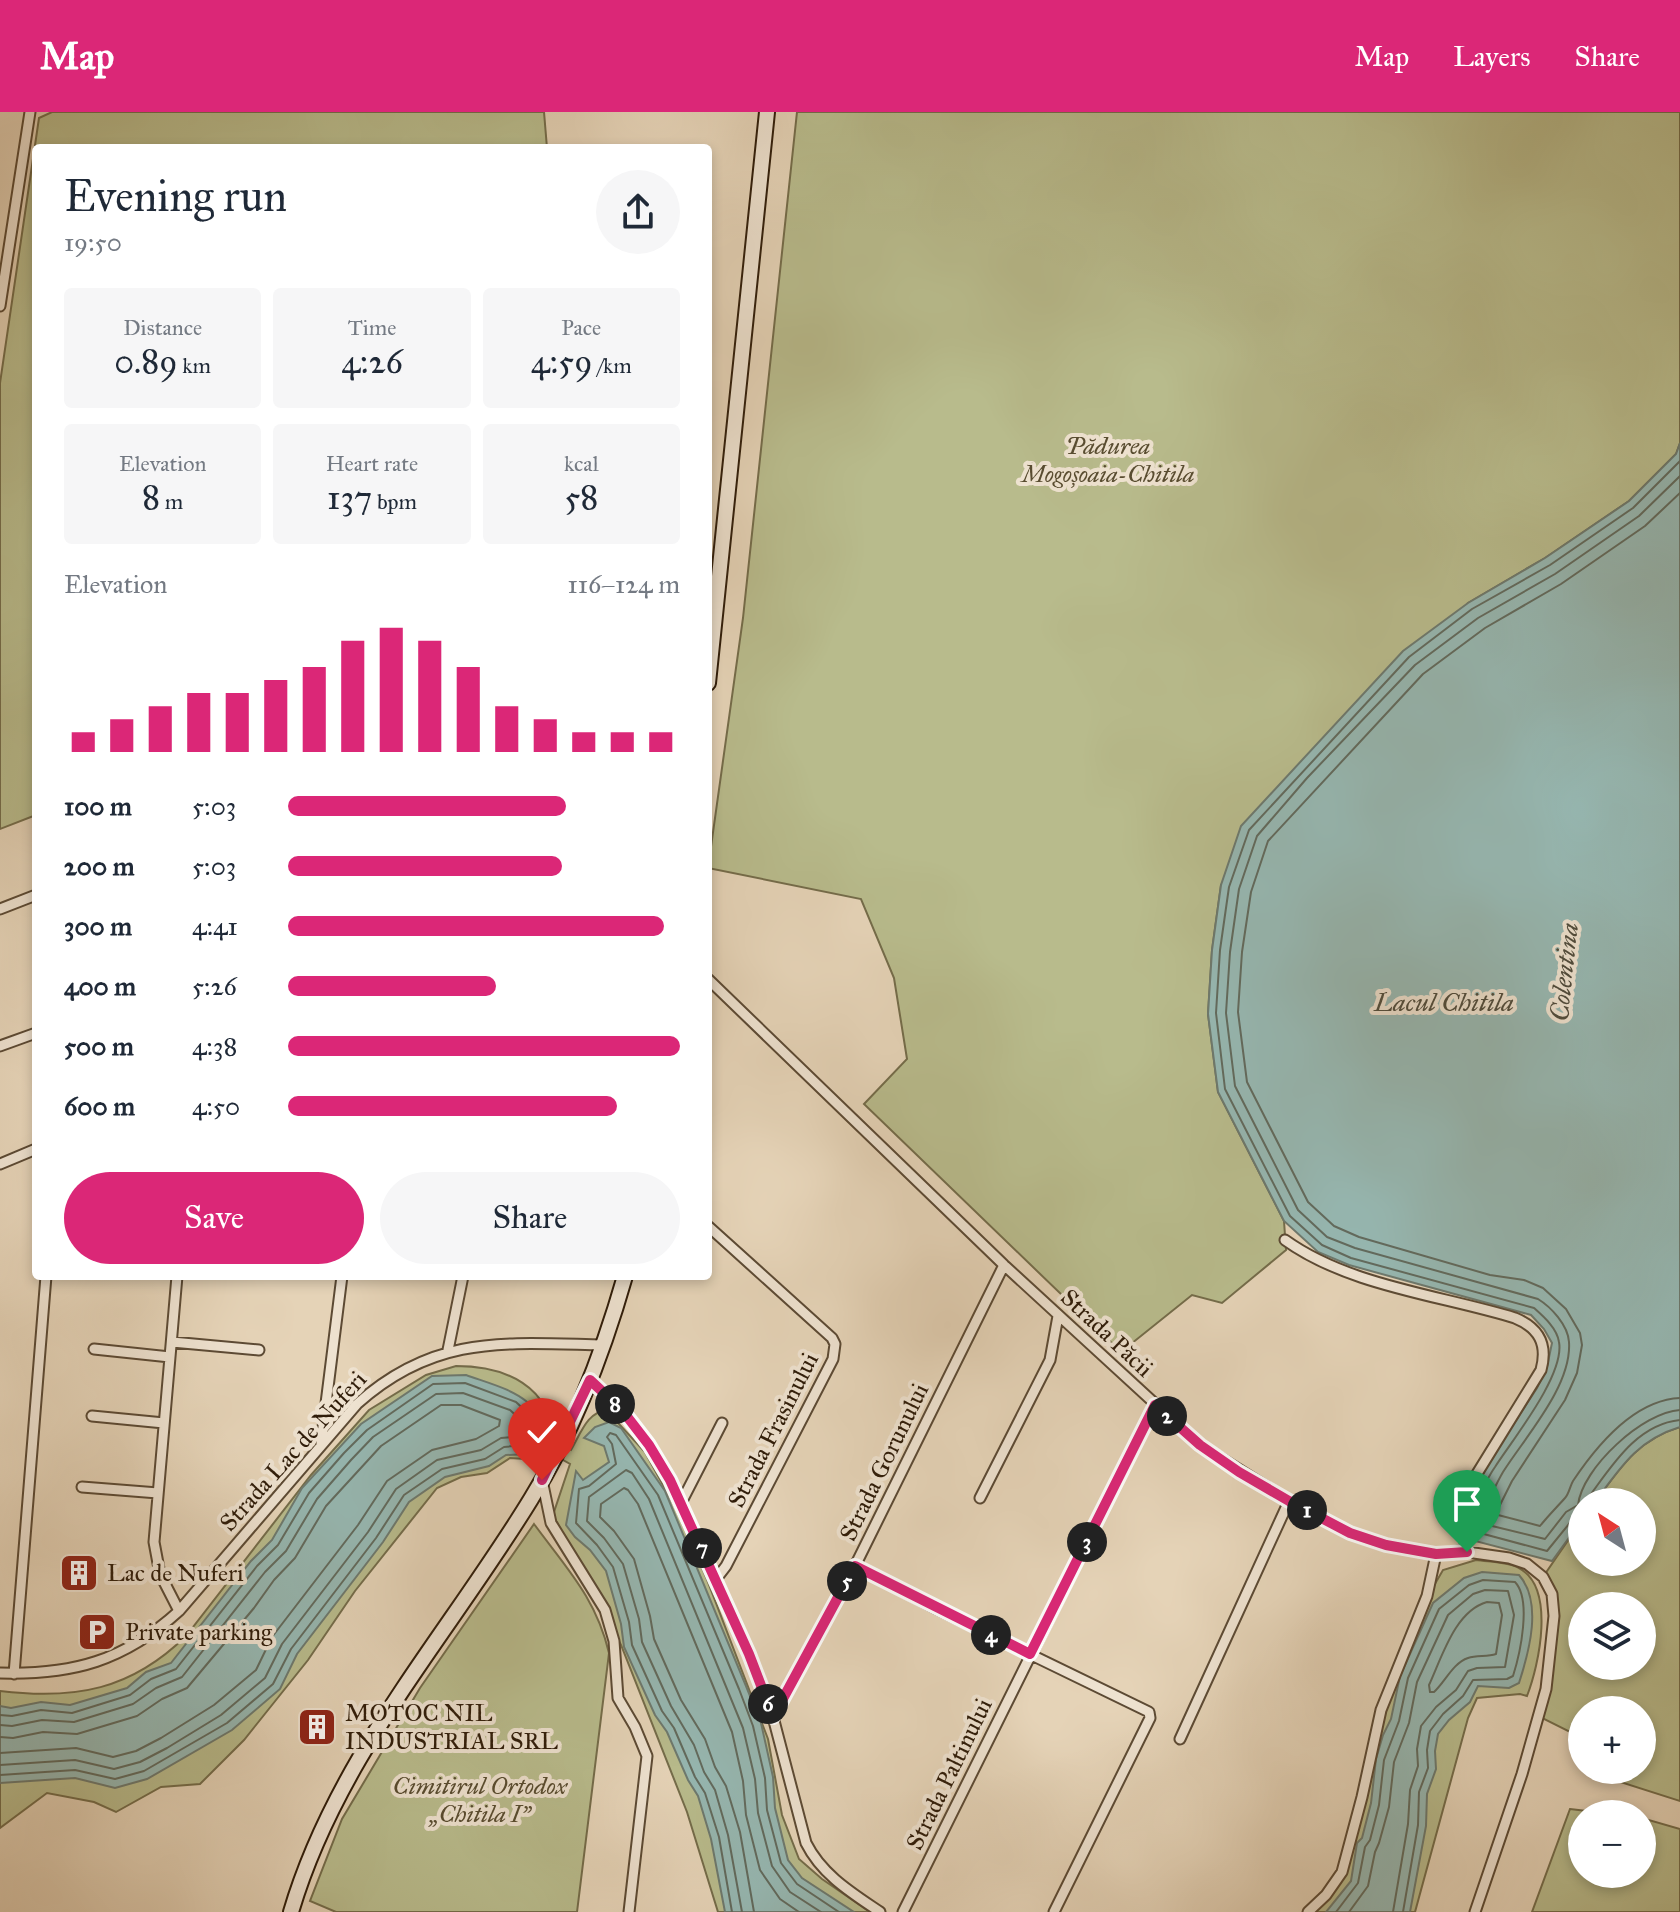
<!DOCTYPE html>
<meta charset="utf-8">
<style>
:root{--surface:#fff;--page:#f6f6f7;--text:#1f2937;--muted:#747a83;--accent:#db2777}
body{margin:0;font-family:"IM FELL Great Primer",serif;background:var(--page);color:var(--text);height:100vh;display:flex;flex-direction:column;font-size:30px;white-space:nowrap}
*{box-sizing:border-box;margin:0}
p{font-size:26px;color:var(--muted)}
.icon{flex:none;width:44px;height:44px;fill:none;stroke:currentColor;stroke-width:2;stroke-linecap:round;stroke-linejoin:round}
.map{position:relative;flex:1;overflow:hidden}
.details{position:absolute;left:32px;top:32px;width:680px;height:1136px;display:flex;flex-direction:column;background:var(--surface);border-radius:8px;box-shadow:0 4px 12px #0003}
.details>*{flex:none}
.needle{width:52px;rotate:324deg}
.buttons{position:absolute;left:1568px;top:1376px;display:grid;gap:16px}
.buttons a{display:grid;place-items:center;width:88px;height:88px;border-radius:50%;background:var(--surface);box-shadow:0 4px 12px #0003;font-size:40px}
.pin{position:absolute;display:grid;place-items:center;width:68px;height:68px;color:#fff;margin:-82px -34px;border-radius:50% 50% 50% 0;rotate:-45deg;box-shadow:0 0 8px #0007}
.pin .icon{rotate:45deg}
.km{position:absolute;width:40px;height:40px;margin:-20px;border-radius:50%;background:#222;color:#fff;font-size:22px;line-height:40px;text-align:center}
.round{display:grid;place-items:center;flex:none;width:84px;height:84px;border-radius:42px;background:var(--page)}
.head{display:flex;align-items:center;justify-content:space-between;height:136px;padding:0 32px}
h1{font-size:44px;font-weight:600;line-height:60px}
.figures{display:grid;grid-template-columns:repeat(3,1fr);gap:12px;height:136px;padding:8px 32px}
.figures div{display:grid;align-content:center;border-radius:8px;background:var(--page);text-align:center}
.figures b{font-size:34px;font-weight:600}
.figures small{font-size:22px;font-weight:400}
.figures p{font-size:22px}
.chart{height:224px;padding:16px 32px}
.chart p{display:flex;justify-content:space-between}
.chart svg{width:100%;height:144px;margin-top:8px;stroke:var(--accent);stroke-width:6}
.action{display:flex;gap:16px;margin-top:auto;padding:16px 32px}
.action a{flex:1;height:92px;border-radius:48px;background:var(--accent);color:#fff;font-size:32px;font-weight:600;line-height:92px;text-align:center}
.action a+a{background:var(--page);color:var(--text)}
ul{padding:0 32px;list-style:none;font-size:26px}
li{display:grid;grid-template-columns:128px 96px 1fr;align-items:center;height:60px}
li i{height:20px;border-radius:10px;background:var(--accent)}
header{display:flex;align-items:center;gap:48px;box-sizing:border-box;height:112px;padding:0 40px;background:var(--accent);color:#fff}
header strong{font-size:38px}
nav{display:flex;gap:44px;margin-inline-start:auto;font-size:28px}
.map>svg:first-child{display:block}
.green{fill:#b8bb8c;stroke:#746c4a;stroke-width:2;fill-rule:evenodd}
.water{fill:#96b7b1;stroke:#6d796e;stroke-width:2}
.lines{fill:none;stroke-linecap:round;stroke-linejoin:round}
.shore{stroke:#626a5d;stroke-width:2}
.minor-casing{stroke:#5c4a34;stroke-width:13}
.secondary-casing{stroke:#2f1c09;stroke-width:18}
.minor{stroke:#eee2d0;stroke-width:9}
.secondary{stroke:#eee2d0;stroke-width:14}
.route-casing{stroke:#fff;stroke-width:16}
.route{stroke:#db2777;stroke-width:10}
.labels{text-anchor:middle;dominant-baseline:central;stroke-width:8;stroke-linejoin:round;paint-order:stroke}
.park-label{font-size:24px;font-style:italic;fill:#584c30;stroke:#eee2d0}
.street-label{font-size:24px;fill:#2f1c09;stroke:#eee2d0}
.poi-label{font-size:24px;fill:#2f1c09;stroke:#eee2d0;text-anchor:start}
.water-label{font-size:26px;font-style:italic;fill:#4e4a3b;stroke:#eee2d0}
</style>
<header>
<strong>Map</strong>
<nav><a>Map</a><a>Layers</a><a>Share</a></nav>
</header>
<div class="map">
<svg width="1680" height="1800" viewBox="0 0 1680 1800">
<rect width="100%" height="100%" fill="#e5d3b7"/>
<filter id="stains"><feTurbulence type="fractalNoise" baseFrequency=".0025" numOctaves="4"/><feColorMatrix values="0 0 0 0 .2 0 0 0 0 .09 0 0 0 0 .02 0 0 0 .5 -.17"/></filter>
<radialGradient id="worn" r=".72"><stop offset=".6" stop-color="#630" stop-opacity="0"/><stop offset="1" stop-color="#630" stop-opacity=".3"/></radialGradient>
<path class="green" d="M52,0H544L547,36H36V703L0,717V271L39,6Z
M797,0H1680V331L1676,342L1629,389L1545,446L1468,491L1221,773L1212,838L1208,902L1218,980L1284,1109L1286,1138L1222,1191L1192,1183L1121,1240L864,992L907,947L894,866L861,787L708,756L743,506Z
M456,1254C505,1254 552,1274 553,1329L571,1338C580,1323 588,1298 607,1299L645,1340L675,1395L706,1465L768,1627L782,1703L799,1747L822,1767L870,1800H718L687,1700L621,1533L553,1403L570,1352L547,1339L540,1348L510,1346L487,1361L461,1365L437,1376L355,1479L308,1548L244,1628L200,1672L161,1675L116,1700L94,1690L47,1681L0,1716V1579C75,1588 131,1578 186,1524L311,1363L369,1298L426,1263Z
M1680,1315V1689L1608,1666V1658H1642V1598H1582V1626L1540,1605L1554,1504L1543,1465L1582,1408V1450H1642V1390H1595C1620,1356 1637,1328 1680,1315ZM1582,1494H1642V1554H1582Z
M534,1412C567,1457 596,1486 609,1541L577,1800H336L310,1789L342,1707L420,1576Z
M1476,1448C1489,1450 1508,1450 1519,1456C1556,1476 1539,1553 1527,1584L1520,1582L1477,1586L1468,1606L1415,1800H1304L1335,1772L1386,1582L1425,1489L1443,1458Z
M1570,1697L1612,1702H1582V1762H1642V1706L1680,1717V1800H1532Z"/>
<path class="water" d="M1680,331V1315C1637,1328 1620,1356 1595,1390H1582V1408L1552,1449L1475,1429L1462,1400L1486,1354L1537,1276L1547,1255L1552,1231L1544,1217L1531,1203L1349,1153L1318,1140L1284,1109L1218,980L1208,902L1212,838L1221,773L1241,714L1403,539L1468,491L1545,446L1629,389L1676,342Z
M466,1263C505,1277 549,1285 543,1336L531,1342L506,1343L489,1354L445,1365L409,1390L383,1430L297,1542L280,1577L232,1618L147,1667L115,1676L75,1666L0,1671V1594L11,1596L41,1590L70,1593L127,1576L146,1560L171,1551L251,1449L272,1428L302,1376L361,1312L432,1264Z
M609,1310L621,1316L665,1379L746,1574L761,1611L773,1665L775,1696L788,1748L802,1766L854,1800H725L711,1727L698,1684L688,1668L667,1620L655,1603L624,1535L621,1512L606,1459L590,1438L575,1425L566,1413L576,1359L583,1368L609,1350L604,1334L584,1326L595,1315Z
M1482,1460L1519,1463C1543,1490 1529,1540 1519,1571L1509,1576L1478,1574L1470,1590L1449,1608L1438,1622L1435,1639L1436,1657L1427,1682L1426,1714L1410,1800H1326L1351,1769L1357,1731L1362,1726L1371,1691L1376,1647L1383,1623L1391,1607L1400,1564L1433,1491L1464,1466Z"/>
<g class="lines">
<path class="shore" d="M1680,364L1639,404L1555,462L1478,506L1415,553L1307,666L1257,724L1239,777L1230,840L1226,901L1235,974L1298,1098L1327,1125L1355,1136L1538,1187C1551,1195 1568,1213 1569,1230C1572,1274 1525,1325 1503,1360C1496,1372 1490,1386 1483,1399L1488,1413L1545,1427L1566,1400L1578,1393C1582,1356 1643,1300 1680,1298
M1680,381L1645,414L1561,472L1485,516L1423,562L1268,729L1251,780L1242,840L1238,900L1247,970L1308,1090L1334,1114L1359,1125L1490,1163L1524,1168L1543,1176L1566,1197L1580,1221L1582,1233L1577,1261L1565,1288L1512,1369L1497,1399L1498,1403L1540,1414C1548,1404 1557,1395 1565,1386C1569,1382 1570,1374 1573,1369C1597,1333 1634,1288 1680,1286
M1589,1390L1591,1382C1613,1352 1638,1312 1680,1308
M1582,1404L1573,1407L1547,1439L1480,1421L1472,1399C1479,1384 1486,1368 1495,1355C1513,1327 1565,1263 1559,1230C1557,1216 1543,1204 1534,1196L1351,1146L1322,1133L1290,1104L1225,977L1216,901L1220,838L1229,775L1249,718L1409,545L1472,497L1550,453L1633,396L1680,349
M1487,1490L1499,1491L1502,1503L1496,1542C1487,1545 1477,1543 1468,1546C1453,1551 1445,1570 1434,1580H1430L1429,1573C1442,1545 1455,1499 1487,1490Z
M0,1603L12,1604L41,1598L72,1601L130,1583L151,1567L176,1557L257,1454L278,1433L309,1381L344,1341L367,1318L433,1272L465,1271L516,1290L531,1304L537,1320L534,1332L504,1335L485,1347L442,1357L404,1383L376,1426L291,1537L273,1572L227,1611L144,1659L115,1667L75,1658L0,1663
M0,1613L12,1614L42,1608L74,1610L133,1592L156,1576L182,1565L265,1460L286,1439L317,1387L351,1348L373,1325L436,1282L463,1281L510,1298L522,1309L526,1320L524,1324L501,1326L481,1338L437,1348L396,1377L368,1420L282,1532L265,1566L221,1603L167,1636L140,1650L114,1657L75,1648L0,1653
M0,1625L13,1626L43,1620L77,1622L137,1604L162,1587L187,1576L254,1496L274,1468L295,1446L326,1394L381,1334L441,1293H461L500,1308L499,1314L476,1327L432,1338L387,1369L358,1413L272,1525L256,1558L214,1593L161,1626L136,1639L113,1645L76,1636L0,1641
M732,1800L719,1725L705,1681L695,1665L674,1616L662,1599L632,1533L629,1510L613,1455L597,1433L576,1411L579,1377L589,1374L616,1352L612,1332L607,1325L610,1321L616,1323L658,1383L739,1577L753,1614L765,1666L767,1698L781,1751L797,1772L839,1800
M742,1800L728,1723L715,1678L704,1660L694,1633L671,1594L642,1530L639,1507L623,1452L604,1426L587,1409L589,1385L626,1358L632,1361L649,1387L743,1616L755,1667L758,1701L772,1754L790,1780L821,1800
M754,1800L740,1720L726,1674L715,1655L705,1627L681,1588L654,1527L650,1504L634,1447L614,1419L600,1405L601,1392L624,1376L628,1378L638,1392L732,1620L743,1669L746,1703L760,1758L780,1787L799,1800
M1336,1800L1358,1771L1365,1735L1370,1728L1379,1693L1384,1648L1399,1609L1408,1566L1439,1497L1469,1473L1483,1468L1515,1470C1532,1488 1520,1542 1513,1564L1507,1567L1473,1568L1463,1584L1443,1602L1430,1619L1427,1638L1428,1656L1419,1680L1418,1713L1403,1800
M1349,1800L1368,1774L1375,1740L1379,1731L1389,1695L1394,1650L1409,1611L1417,1570L1448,1503L1473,1482L1485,1478L1508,1479L1514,1503L1505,1555L1477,1556L1468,1559L1456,1578L1436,1595L1421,1614L1417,1637L1418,1654L1410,1678L1408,1712L1393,1800"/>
<g class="minor-casing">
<path id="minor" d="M0,194L30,0
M0,797L36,783
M708,867L1004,1153L1200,1333L1289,1389L1350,1421L1386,1433L1436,1442L1460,1439L1509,1446L1527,1452L1543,1465L1552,1482L1554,1504L1546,1577L1522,1662L1475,1800
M0,934L36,921
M0,1052L36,1037
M708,1114L832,1226L835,1232L833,1247L726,1454L716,1467
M1285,1128C1349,1174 1440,1183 1515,1206C1539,1216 1548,1232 1541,1258L1462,1386L1460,1406L1467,1440
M177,1164L154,1430L160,1462L179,1499
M172,1230L259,1238
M94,1237L170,1245
M448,1238L463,1164
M590,1268L622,1298L649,1333L681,1391L749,1542L773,1605L806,1731C822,1763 852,1781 880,1800
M92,1304L164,1311
M321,1331L342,1164
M542,1368L551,1411L605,1498L614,1529L618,1586L635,1615L647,1644L629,1800
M82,1375L158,1381
M980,1386L1050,1248L1058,1204
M681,1391L722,1311
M855,1454L937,1497L1149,1600L1150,1606L1054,1800
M0,1561C73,1563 124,1549 179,1499L357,1292C435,1222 505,1231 603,1233
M14,1562L46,1164
M773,1605L855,1454L1004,1153
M1180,1627L1289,1389
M903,1800L1155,1293
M1308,1800L1326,1783L1342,1760L1362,1685L1381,1598L1427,1484L1436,1442"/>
</g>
<g class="secondary-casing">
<path id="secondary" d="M708,571L767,0
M291,1800C337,1644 448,1523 531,1387C574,1318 603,1241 625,1164"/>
</g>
<use href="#minor" class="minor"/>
<use href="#secondary" class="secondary"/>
</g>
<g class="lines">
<g class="route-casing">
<path id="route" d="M542,1368L590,1268L622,1298L649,1333L670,1368L749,1542L773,1605L855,1454L1030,1542L1155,1293L1200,1333L1239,1360L1289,1389L1350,1421L1386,1433L1436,1442L1467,1440"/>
</g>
<use href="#route" class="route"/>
</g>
<defs>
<g id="building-square" transform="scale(2)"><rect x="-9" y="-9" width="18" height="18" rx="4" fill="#8f2418" stroke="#eee2d0"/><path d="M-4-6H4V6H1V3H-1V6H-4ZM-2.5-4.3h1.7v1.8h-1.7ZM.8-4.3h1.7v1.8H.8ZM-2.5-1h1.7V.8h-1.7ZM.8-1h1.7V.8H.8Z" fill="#fff"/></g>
<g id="parking-square" transform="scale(2)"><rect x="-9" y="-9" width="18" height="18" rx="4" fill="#8f2418" stroke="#eee2d0"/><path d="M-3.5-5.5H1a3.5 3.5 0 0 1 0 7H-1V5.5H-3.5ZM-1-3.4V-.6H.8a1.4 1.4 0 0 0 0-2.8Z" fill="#fff"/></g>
</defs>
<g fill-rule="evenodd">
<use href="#building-square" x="79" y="1461"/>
<use href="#parking-square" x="97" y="1520"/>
<use href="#building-square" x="317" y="1615"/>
</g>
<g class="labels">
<g class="park-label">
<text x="1108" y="334">Pădurea<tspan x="1108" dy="28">Mogoșoaia-Chitila</tspan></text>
<text x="480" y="1674">Cimitirul Ortodox<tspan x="480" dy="28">„Chitila I”</tspan></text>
</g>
<g class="street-label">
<text transform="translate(1107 1221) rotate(43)">Strada Păcii</text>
<text transform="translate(773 1318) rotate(-63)">Strada Frasinului</text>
<text transform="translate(293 1339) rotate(-48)">Strada Lac de Nuferi</text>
<text transform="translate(884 1350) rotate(-64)">Strada Gorunului</text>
<text transform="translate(949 1662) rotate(-64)">Strada Paltinului</text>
</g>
<g class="poi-label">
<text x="107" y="1461">Lac de Nuferi</text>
<text x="125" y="1520">Private parking</text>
<text x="345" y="1601">MOTOC NIL<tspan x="345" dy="28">INDUSTRIAL SRL</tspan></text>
</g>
<g class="water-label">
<text transform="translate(1564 860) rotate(-84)">Colentina</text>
<text x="1444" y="890">Lacul Chitila</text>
</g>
</g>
<rect width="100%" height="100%" filter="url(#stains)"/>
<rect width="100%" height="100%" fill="url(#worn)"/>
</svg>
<div class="buttons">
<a><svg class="needle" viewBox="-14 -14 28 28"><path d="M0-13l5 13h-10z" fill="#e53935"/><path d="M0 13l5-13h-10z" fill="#747a83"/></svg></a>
<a><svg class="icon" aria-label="layers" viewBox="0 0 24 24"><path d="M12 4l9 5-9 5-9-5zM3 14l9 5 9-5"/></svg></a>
<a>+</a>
<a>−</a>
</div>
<div class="pin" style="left:1467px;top:1440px;background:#1e9e55"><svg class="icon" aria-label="arrive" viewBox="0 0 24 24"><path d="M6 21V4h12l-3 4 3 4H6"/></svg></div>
<div class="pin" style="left:542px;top:1368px;background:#d93025"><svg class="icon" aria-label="check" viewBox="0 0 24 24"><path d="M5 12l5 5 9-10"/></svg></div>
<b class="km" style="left:1307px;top:1398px">1</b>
<b class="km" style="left:1167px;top:1304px">2</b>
<b class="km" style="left:1087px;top:1430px">3</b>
<b class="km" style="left:991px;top:1523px">4</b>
<b class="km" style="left:847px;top:1469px">5</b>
<b class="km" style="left:768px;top:1592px">6</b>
<b class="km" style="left:702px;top:1436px">7</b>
<b class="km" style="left:615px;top:1292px">8</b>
<section class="details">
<div class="head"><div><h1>Evening run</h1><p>19:50</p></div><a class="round"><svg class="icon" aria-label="share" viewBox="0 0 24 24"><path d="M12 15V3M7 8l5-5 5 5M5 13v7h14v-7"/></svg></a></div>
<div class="figures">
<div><p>Distance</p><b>0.89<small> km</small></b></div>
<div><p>Time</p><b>4:26</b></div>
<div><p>Pace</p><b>4:59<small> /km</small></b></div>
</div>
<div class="figures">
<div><p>Elevation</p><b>8<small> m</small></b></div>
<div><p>Heart rate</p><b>137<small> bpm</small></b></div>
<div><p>kcal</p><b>58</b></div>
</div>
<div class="chart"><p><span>Elevation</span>116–124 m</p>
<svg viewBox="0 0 160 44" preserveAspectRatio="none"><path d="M5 44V38M15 44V34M25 44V30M35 44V26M45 44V26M55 44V22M65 44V18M75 44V10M85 44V6M95 44V10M105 44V18M115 44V30M125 44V34M135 44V38M145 44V38M155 44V38"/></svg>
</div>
<ul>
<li><b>100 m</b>5:03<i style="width:71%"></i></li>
<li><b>200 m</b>5:03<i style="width:70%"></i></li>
<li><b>300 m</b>4:41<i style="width:96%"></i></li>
<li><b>400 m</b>5:26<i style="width:53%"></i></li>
<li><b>500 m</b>4:38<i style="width:100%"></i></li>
<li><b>600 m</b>4:50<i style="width:84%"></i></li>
</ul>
<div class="action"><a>Save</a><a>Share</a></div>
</section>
</div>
